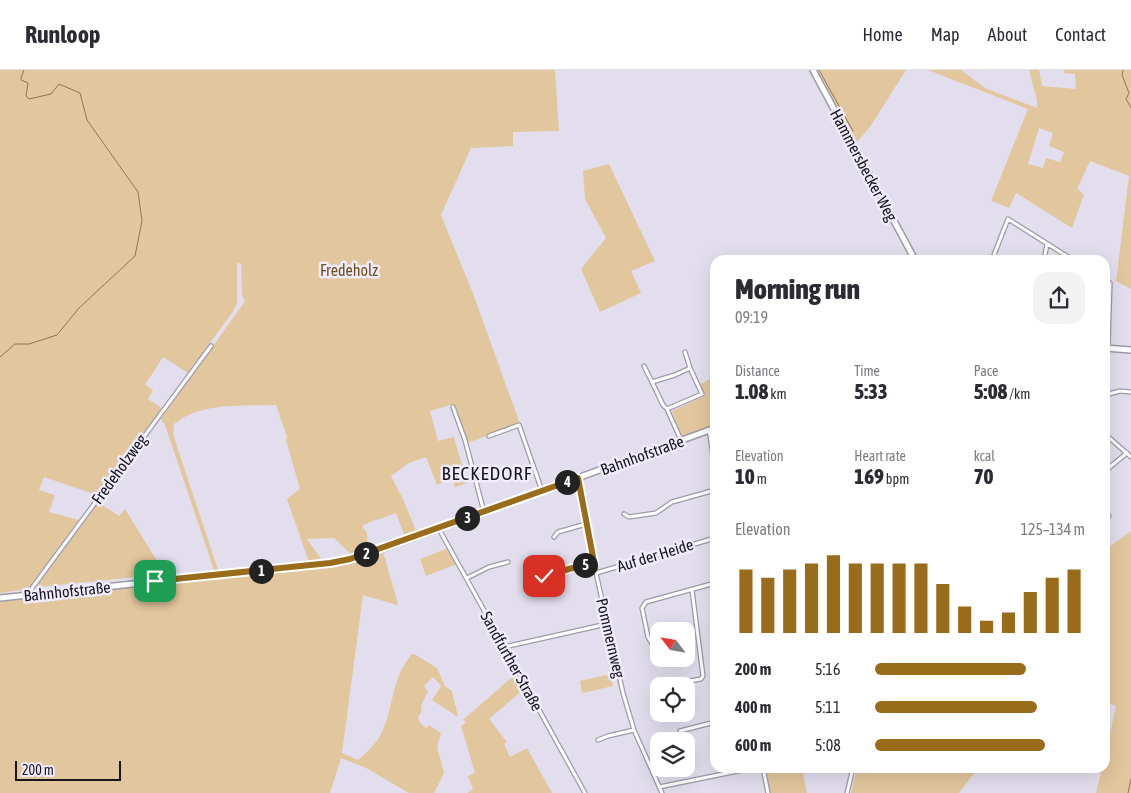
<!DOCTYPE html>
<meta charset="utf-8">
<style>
:root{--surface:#fff;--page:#f2f2f3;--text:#2b2b33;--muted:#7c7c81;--line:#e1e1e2;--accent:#996c1b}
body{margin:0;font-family:"Asap Condensed",sans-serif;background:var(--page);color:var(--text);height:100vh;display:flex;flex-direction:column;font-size:19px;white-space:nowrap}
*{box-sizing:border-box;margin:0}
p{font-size:16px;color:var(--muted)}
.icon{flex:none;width:28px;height:28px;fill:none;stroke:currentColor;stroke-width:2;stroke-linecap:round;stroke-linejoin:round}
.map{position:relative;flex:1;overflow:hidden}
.side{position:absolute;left:710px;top:185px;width:400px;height:518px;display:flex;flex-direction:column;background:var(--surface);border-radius:15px;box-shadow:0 5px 20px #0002}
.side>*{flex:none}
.needle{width:32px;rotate:301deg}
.buttons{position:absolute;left:650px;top:552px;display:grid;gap:10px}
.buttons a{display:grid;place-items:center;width:45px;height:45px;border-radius:10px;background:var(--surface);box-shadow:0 5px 20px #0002;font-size:25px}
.scale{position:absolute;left:15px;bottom:12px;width:106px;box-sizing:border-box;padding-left:5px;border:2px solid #18161c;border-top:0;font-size:14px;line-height:18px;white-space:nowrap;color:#18161c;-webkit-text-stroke:4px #f0ecfc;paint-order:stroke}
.pin{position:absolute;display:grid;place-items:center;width:42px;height:42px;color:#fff;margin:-21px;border-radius:10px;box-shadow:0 2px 8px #0006}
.km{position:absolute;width:25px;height:25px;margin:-12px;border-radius:50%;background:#222;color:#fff;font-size:14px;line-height:25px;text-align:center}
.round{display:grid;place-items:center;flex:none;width:52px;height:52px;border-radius:15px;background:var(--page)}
.summary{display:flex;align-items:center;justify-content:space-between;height:85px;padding:0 25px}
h1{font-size:28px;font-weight:800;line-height:38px}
.figures{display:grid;grid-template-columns:repeat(3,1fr);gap:8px;height:85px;padding:5px 25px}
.figures div{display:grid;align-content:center}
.figures b{font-size:21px;font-weight:800}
.figures small{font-size:14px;font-weight:400}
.figures p{font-size:14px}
.chart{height:140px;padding:10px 25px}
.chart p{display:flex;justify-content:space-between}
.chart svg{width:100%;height:90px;margin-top:5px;stroke:var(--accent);stroke-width:6}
ul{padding:0 25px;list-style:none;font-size:16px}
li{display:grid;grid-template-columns:80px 60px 1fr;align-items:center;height:38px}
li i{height:12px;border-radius:6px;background:var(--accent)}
header{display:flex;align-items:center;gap:30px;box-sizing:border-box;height:70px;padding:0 25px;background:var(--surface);border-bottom:1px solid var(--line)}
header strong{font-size:24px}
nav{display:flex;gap:28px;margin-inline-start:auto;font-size:18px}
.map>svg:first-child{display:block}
.green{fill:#e2c69d;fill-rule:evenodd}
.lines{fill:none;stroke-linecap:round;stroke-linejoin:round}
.stream{stroke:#8d7758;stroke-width:1}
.street-casing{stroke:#9e9aa9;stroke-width:5.5}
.secondary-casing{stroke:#9e9aa9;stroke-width:8}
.street{stroke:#fff;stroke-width:3}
.secondary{stroke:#fff;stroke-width:5}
.route-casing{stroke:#fff;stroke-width:10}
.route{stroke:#996c1b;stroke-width:6}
.labels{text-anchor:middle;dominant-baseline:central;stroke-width:5;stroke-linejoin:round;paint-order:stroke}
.street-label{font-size:16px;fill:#18161c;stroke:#f0ecfc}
.park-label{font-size:16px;fill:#70501a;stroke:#f0ecfc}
.quarter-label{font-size:19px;letter-spacing:1px;fill:#18161c;stroke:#f0ecfc}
</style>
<header>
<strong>Runloop</strong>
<nav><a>Home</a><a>Map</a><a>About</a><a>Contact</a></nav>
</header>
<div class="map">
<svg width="1131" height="723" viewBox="0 0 1131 723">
<rect width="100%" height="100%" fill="#e3deee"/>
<path class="green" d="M0,0H555L559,61L513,62V76L471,78L441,145L474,226L520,354L467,373L453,334L430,341L438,371L454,367L467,413L455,417L452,408L437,415L426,387L409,393L391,406L403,429L417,463L405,467L396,443L377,450L376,449L362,456L367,463L368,481L352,485L334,468L307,469L322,490L309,492L287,429L300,419L286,370L287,367L276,335C243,336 201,332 174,354L173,364L218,500H214L165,355L161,349L245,231L242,225L241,194L237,192V233L232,243L188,303L163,287L145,315L153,320L148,329L162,338L97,425L44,407L39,420L55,425L49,442L79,450L28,519L0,523Z
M818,0H906L870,57L856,73Z
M928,0H961L985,18L1037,38V31L1029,0H1039L1042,16L1076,19L1075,4L1064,3V0H1131V219L1116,211L1129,106L1090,91L1077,119L1084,124L1072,158L1016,123L1009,138L991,131L1028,39ZM1039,58L1053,63L1049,76L1064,82L1060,92L1046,88L1043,98L1028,94Z
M609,94L655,191L631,201L641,223L600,242L581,199L606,168L585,129L583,101Z
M715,301V354L682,368L672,341L705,326L700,314L714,307L712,303Z
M98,432L119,446L125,439L165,504L39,517V513Z
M1131,461V723H1096L1102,698H1105V686L1116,636L1105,632V480Z
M448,478L457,494L426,506L420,489Z
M383,482L398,534L397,535L363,525L342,683L358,690C367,682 376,674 381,664C395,636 390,610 412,584L416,585L437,598L445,616L452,621L458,647L432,630L441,616L433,607L424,616L428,621L421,636L422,641L418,648L421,654L426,658L429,655L441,663L437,677L444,703L434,723H409L366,698L341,688L330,723H0V532L105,519L317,498L347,493Z
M517,603L525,618L489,649L507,672L504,674L510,687L527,678L552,723H467L473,719L468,706L475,703L461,656L466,652L463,650Z
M615,603L616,610L612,611L613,616L582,623L580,611Z
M766,698H802L807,723H770Z
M857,698H978L959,723H851Z"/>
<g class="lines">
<path class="stream" d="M819,0L853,61
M1123,0L1122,5L1129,23L1126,29L1131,38
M0,287L15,274H29L57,265L79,238L135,186L142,151L138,122L87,50L80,23L59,14L51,24L29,29L26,26L28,13L21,10V8L24,0
M1128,723L1131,709"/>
<g class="street-casing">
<path id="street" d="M992,190L1008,149L1073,190
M1044,190L1047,174
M1105,210L1110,213L1108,278
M685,282L690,298
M644,296L652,312
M1105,325L1120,321L1131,322
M453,337L465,370L484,442
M667,339L663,335L652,312L675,305L690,298L702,324L667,339L681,370
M709,360L715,397
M1105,364L1131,387
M489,366L519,355L542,421
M1105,401L1127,383
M578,408L596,503L623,623L634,660L662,723
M1105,441L1109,446L1105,449
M624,444L629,447L656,443L672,432L715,420
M439,459L585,723
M554,467L558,462L586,454
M596,503L715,468
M544,506L594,493
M467,508L489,497L508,492
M30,524L32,518L211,276
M652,574L648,567L642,538L646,532L715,513
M504,577L607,554
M672,614L701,609L703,606L692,520
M680,661L715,652
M598,670L608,666L634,660
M763,698L768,723
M659,717L753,698
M847,723L853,698"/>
</g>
<g class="secondary-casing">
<path id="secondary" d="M813,0L915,190
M1105,278L1131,280
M0,528L341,492L382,479L715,358"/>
</g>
<use href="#street" class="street"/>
<use href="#secondary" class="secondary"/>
</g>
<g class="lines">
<g class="route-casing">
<path id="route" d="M155,511L330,493L350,489L578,408L594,492L544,506"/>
</g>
<use href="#route" class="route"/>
</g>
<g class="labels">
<g class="street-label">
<text transform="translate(864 95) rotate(62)">Hammersbecker Weg</text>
<text transform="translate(642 385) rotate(-20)">Bahnhofstraße</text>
<text transform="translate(119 399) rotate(-54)">Fredeholzweg</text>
<text transform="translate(655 485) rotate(-17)">Auf der Heide</text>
<text transform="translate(67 521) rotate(-6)">Bahnhofstraße</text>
<text transform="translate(611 568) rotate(77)">Pommernweg</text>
<text transform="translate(512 591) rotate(61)">Sandfurther Straße</text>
</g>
<g class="park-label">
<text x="349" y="200">Fredeholz</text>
</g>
<g class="quarter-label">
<text x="487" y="403">BECKEDORF</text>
</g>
</g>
</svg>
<div class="buttons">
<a><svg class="needle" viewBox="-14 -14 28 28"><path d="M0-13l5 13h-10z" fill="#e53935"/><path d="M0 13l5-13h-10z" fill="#7c7c81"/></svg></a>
<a><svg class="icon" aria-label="locate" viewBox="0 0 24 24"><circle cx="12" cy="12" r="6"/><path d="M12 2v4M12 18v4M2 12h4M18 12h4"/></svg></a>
<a><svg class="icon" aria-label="layers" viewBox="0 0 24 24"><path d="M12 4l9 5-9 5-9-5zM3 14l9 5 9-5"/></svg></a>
</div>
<div class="scale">200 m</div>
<div class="pin" style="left:155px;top:511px;background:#1e9e55"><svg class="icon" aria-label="arrive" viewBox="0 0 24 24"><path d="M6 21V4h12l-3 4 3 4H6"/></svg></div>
<div class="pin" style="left:544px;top:506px;background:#d93025"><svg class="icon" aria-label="check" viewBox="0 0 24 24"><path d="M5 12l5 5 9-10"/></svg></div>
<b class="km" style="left:261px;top:501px">1</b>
<b class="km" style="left:366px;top:484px">2</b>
<b class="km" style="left:467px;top:448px">3</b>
<b class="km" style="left:567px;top:412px">4</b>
<b class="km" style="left:585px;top:495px">5</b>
<section class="side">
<div class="summary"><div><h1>Morning run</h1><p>09:19</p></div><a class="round"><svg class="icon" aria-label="share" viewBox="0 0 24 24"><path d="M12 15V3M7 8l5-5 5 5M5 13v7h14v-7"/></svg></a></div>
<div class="figures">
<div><p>Distance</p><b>1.08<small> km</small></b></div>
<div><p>Time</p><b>5:33</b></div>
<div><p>Pace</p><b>5:08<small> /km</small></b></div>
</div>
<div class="figures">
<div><p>Elevation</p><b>10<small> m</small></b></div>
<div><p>Heart rate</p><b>169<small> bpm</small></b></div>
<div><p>kcal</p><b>70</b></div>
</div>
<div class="chart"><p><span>Elevation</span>125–134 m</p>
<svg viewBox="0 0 160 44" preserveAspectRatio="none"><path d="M5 44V13M15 44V17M25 44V13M35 44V10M45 44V6M55 44V10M65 44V10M75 44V10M85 44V10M95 44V20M105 44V31M115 44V38M125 44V34M135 44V24M145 44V17M155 44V13"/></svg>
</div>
<ul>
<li><b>200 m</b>5:16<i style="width:72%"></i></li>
<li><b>400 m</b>5:11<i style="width:77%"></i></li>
<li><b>600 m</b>5:08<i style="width:81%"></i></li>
</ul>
</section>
</div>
